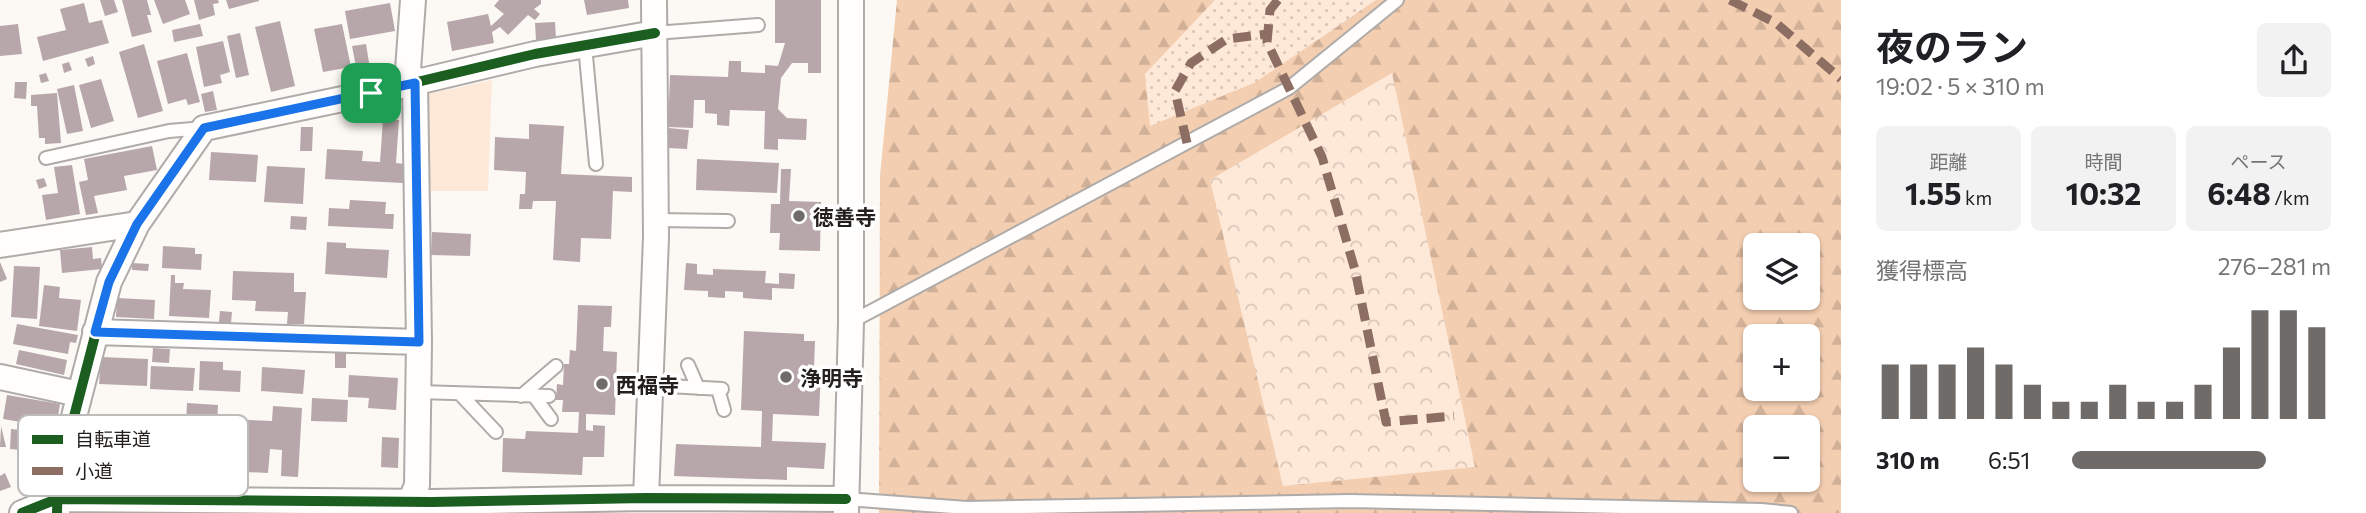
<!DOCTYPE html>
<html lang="ja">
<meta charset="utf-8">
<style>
:root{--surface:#fff;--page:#f2f2f2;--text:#202124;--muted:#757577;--accent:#6f6b68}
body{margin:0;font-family:Commissioner,"Noto Sans JP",sans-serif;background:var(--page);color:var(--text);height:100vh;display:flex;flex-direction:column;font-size:26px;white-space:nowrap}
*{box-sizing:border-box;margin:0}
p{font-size:23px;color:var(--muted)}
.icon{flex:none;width:38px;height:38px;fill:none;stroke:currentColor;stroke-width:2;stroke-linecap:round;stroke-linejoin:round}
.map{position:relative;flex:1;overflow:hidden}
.side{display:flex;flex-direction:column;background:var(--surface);width:525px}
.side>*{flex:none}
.tools{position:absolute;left:1743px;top:233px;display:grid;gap:14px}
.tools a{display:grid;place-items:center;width:77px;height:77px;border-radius:10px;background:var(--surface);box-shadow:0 2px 5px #0004;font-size:35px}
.pin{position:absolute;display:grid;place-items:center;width:60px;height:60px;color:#fff;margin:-30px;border-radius:14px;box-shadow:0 4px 10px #0006}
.round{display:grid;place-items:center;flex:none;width:74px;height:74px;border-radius:10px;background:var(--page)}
.head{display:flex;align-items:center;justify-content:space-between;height:119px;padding:0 35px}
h1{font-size:38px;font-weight:700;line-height:52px}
.stats{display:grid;grid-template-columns:repeat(3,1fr);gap:10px;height:119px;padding:7px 35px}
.stats div{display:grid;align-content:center;border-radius:10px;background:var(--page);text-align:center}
.stats b{font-size:30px;font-weight:700}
.stats small{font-size:19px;font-weight:400}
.stats p{font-size:19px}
.chart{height:196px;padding:14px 35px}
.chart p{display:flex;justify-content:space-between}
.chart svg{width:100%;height:126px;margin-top:7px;stroke:var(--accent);stroke-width:6}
ul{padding:0 35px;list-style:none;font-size:23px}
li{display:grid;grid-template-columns:112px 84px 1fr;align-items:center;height:52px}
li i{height:18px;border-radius:9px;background:var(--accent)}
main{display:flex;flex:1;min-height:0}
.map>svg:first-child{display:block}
.grass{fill:#fee9d9}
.forest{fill:url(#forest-firs);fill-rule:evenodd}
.park{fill:url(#park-crowns)}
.garden{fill:url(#garden-dots)}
.building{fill:#b7a7aa}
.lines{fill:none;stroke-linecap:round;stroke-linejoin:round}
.service-casing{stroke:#afaba8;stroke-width:16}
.minor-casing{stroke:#afaba8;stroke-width:28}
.service{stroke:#fffefd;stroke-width:12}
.minor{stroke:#fffefd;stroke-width:24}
.quiet{stroke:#8d6e63;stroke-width:9;stroke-dasharray:18 9;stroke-linecap:butt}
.cycleway-casing{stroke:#fff;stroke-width:15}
.cycleway{stroke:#1b5e20;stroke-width:10}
.route-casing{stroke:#fff;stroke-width:14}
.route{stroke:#1a73e8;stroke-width:9}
.poi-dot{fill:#6f6b68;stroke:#fff;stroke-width:2.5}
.labels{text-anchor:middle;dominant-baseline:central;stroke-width:7;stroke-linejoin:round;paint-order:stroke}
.poi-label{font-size:21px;font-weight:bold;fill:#231f1c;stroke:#fff;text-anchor:start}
.key{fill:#fff;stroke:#bdbcbb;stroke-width:2}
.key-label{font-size:19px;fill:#231f1c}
</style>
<main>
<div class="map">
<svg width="1841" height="513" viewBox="0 0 1841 513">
<defs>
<pattern id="forest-firs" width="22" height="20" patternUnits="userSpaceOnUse" patternTransform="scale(1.75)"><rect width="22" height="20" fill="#f4ceb1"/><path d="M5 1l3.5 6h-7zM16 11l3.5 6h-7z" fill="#d1b098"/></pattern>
<pattern id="park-crowns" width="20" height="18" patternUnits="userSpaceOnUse" patternTransform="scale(1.75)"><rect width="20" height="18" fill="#fee9d9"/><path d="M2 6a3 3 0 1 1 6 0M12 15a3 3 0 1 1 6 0" fill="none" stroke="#d9c7ba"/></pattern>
<pattern id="garden-dots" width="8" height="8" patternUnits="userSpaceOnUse" patternTransform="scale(1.75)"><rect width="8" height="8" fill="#fee9d9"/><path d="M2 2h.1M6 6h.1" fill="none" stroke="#d9c7ba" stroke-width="1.8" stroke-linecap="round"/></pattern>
</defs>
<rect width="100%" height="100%" fill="#fcf8f4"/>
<path class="grass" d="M492,80L488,191H426L428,94Z"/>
<path class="forest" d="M897,0H1841V513H879L880,176ZM1755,245H1808V298H1755ZM1755,336H1808V388H1755ZM1755,427H1808V480H1755Z"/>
<path class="park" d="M1392,73L1475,467L1283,486L1210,180Z"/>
<path class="garden" d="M1215,0H1376L1256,82L1150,126L1145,74Z"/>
<path class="building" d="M100,0H114L118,12L105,16Z
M122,0H147L151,15H147L152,32L132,37Z
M154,0H185L190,14L163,24Z
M194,0H218L219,3L213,4L215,15L199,20Z
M226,0H259V1L229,9Z
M499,0H541V4L534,9L540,14L535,20L528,15L508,35L500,27L492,32L494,43L452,51L447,22L488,14L491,26L504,14L494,6Z
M584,0H628L629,8L587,15Z
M775,0H821V73H808V63H792L781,78L778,109L787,118L807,119L806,140L778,139V150L764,149L765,111L730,110L729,126L717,125V114L705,113V100H694L693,128L668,127L670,75L728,77L729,61H741V72L765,73V65L778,66L785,43H775Z
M84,3L89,23L102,20L109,43L43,61L37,37L66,30L60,9Z
M390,3L395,31L350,39L345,11Z
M280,21L295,86L271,92L255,27Z
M555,22L556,39L536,40L535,23Z
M18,24L22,54L0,56V26Z
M200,24L203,36L174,42L172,30Z
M342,24L351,67L323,72L314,29Z
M240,33L249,75L236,78L227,36Z
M223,41L230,72L220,75L222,83L204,87L196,47Z
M144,44L163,111L138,118L119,52Z
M366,44L371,75L358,77L352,46Z
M187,53L200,102L188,105L186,99L168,104L157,61Z
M93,56L95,64L88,67L85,59Z
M69,62L72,70L64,73L62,64Z
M46,73L49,81L41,83L39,75Z
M101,79L114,121L91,128L79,85Z
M15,82H27L26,99L14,98Z
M74,85L83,131L67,134L57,89Z
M213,91L217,110L205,112L201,94Z
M57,93L61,143L45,144V138H39L37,106H31V95Z
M383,119L399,120L396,163L404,164L403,183L325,179L327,149L363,151L362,161L380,162Z
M529,124L564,126L561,174L632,177V192L613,191L611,239L581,238L580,262L553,260L556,201H533L532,209H519L520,194H525L526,172L494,170L495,137L529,139Z
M301,127H313L312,151H300Z
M669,128L689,130L687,149L668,148Z
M152,146L157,170L124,176L127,190L94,196L98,213L86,215L79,182L88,180L84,159Z
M211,152L258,155L256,182L209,180Z
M697,159L779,163L777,193L696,190Z
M72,165L80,214L46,220L42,195L58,193L54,167Z
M267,166L305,168L303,204L264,202Z
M781,169H791L789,201L821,202L820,251L779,250L780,233H770L771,204H780Z
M44,178L47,186L39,189L36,180Z
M350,200L386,202L385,214H394L393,229L328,226L329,208L349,209Z
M291,216L307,217L306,230L290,229Z
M432,232L471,234L470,256L431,255Z
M327,242L346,243V248L389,250L387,278L325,274Z
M163,246L195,248V254H202L201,270L162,268Z
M92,247L93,259L101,258L102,269L62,273L60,250Z
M0,262L7,279L0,282Z
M132,263L149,264L148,271L132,270Z
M686,263L697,264V274L713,275V269L766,271L765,283L779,284V273L795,274L794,289L772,288V300L743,298V292L725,291V298L708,297V291L684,290Z
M14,266L40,267L37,319L11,317Z
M233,271L294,273V292H306L304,324H287L288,312L255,311L256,301L232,300Z
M171,275H175V283H184L183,289L211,290L209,318L169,316Z
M44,285L60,287L59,298L81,300L77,331L39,326Z
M117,298L155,300L154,319L116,317Z
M578,305L612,306L611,327H604L603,351L617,352L615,415L586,414V430L593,431V425L605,426L604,457H583L582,475L502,472L503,438L525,439L526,431L578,433L579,412H562L563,400H556L557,384L563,385L564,364H569L570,350L576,351Z
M220,311L232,312L231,323L219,322Z
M17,324L78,335L76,343L70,342L68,354L13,344Z
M744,331L804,334V341H815L814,368L821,369L819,416L773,414L772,441L826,443L824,469L787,467V480L674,476L676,444L761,447L762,411L741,410Z
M153,348L170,349L169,363L152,362Z
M19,350L67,360L64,375L16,364Z
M335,350H346V368H335Z
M101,357L148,359L147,386L99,384Z
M200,361L223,362V370L241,371L240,392L199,390Z
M151,366L195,368L193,391L150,389Z
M262,367L305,370L303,394L261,391Z
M349,375L398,378L396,410L368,408L369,398L348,397Z
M7,395L60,404L56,428L3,419Z
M312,398L348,400L347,422L311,421Z
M187,403L218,405L215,467L184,466Z
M273,406L302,408L298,477L281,476L282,450L270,449L268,473L246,472L248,448L225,447L226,419L272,421Z
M86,414L118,416L115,476L84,474Z
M1,426L6,447H0Z
M11,429L55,433L54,453L10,449Z
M382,437L399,438L398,468L381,467Z
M5,473L11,487L0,491V476Z"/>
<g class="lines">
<g class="service-casing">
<path id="service" d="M655,33L758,25
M585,45L596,164
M46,158L169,131L204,128
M656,220L728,221
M851,322L1289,88L1397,0
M688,365L698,388
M650,385L722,389
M718,389L724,410
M419,392L549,396
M460,394L496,432
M521,396L556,366
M534,396L551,419
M846,499L967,508L1350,501L1761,510L1791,513"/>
</g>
<g class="minor-casing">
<path id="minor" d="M0,245L137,224
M95,332L419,342
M0,377L79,394
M646,498L656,237L654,0
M22,513L57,499L432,502L646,498L846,499
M57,513L58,478L109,282L137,224L204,128L371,93L535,54L655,33
M410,513V502L417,485L419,342L415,83L408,70L413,0
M846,513L851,322V0"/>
</g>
<use href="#service" class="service"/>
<use href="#minor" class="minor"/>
<path class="quiet" d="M1278,0L1270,10L1267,42L1322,157L1355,270L1386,422L1454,416
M1730,0L1776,23L1841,79
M1187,143L1175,91L1191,63L1227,39L1268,34"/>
<g class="cycleway-casing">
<path id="cycleway" d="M22,513L57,499L432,502L646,498L846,499
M57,513L58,478L109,282L137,224L204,128L371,93L535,54L655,33"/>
</g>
<use href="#cycleway" class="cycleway"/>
</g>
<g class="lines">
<g class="route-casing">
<path id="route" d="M415,83L419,342L95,332L109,282L137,224L204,128Z"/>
</g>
<use href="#route" class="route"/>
</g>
<g class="poi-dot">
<circle cx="799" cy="216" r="7"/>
<circle cx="786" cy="377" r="7"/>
<circle cx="602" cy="384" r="7"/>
</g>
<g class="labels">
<g class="poi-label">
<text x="813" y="216">徳善寺</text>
<text x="800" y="377">浄明寺</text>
<text x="616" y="384">西福寺</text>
</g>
</g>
<rect x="18" y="415" width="230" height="81" rx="10" class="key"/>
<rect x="32" y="435" width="31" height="9" fill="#1b5e20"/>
<rect x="32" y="467" width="31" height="8" fill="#8d6e63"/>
<g class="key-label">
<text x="75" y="446">自転車道</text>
<text x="75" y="478">小道</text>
</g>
</svg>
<div class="tools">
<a><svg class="icon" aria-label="layers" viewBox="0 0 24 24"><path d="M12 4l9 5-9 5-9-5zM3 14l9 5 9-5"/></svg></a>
<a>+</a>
<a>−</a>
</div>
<div class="pin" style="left:371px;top:93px;background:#1e9e55"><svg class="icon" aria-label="arrive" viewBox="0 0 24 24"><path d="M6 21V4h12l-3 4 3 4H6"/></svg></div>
</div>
<section class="side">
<div class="head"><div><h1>夜のラン</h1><p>19:02 · 5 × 310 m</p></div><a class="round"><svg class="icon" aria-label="share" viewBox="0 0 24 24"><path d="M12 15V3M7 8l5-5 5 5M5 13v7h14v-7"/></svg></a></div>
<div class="stats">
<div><p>距離</p><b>1.55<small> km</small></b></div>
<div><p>時間</p><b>10:32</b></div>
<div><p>ペース</p><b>6:48<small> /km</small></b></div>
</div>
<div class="chart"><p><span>獲得標高</span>276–281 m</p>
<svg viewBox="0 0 160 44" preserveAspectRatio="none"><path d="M5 44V25M15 44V25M25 44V25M35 44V19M45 44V25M55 44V32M65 44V38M75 44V38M85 44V32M95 44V38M105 44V38M115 44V32M125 44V19M135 44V6M145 44V6M155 44V12"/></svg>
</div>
<ul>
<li><b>310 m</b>6:51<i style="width:75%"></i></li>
</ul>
</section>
</main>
